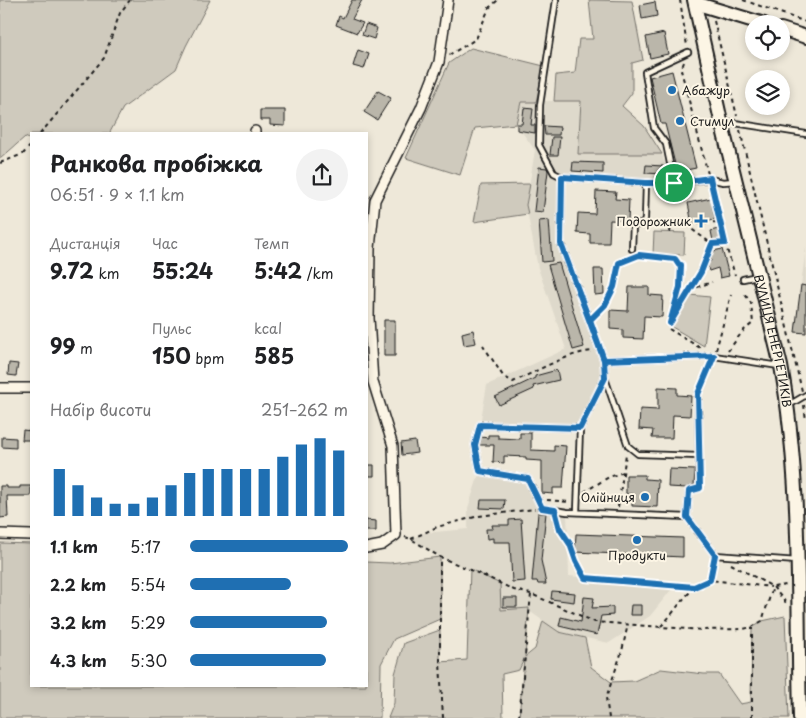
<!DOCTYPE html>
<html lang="uk">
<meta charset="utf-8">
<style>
:root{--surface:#fff;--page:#f2f2f2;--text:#202124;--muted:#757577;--accent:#1f6fb2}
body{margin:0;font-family:"Playpen Sans",sans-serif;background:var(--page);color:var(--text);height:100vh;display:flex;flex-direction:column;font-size:19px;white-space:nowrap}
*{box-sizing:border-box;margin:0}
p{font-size:16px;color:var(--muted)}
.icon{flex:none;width:28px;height:28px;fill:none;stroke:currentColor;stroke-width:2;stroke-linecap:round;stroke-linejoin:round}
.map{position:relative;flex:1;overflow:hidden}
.panel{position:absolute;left:30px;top:132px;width:338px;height:555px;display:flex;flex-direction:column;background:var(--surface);border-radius:0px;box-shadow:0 2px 8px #0003}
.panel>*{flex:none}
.controls{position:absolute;left:745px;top:15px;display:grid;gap:10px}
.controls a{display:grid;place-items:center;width:45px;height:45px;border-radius:50%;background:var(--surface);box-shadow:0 2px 8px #0003;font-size:25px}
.pin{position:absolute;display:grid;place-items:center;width:42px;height:42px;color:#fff;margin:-21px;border:2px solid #fff;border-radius:50%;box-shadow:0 1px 5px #0007}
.round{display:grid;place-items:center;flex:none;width:52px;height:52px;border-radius:26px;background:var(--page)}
.summary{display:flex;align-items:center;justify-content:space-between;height:85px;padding:0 20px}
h1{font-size:22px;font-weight:700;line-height:38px}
.figures{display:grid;grid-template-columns:repeat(3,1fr);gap:8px;height:85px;padding:5px 20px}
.figures div{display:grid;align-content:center}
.figures b{font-size:21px;font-weight:700}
.figures small{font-size:14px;font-weight:400}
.figures p{font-size:14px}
.chart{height:140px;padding:10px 20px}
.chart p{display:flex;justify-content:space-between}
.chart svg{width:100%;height:90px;margin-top:5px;stroke:var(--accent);stroke-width:6}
ul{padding:0 20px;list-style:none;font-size:16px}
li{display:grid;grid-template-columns:80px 60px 1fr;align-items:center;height:38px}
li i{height:12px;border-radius:6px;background:var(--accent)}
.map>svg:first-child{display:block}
.built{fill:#ded9cb}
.green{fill:#cfcabd;stroke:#76736c}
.building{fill:#bab6aa;stroke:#1c1c1c}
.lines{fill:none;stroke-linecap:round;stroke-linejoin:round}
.lane-casing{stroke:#1c1c1c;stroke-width:8}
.street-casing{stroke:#1c1c1c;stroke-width:12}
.secondary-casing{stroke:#1c1c1c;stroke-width:16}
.path{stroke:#1c1c1c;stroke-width:2;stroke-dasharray:4 4;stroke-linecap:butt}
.lane{stroke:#fcf5e5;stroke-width:4.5}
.street{stroke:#fcf5e5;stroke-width:9}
.secondary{stroke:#fcf5e5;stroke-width:12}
.route-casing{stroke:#fff;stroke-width:10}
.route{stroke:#1f6fb2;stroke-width:6}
.poi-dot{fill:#1f6fb2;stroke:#fcf5e5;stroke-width:2}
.labels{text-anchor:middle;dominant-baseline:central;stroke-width:4;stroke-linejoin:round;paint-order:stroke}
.poi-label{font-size:12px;fill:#1c1c1c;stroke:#fcf5e5;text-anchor:start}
.street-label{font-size:12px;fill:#1c1c1c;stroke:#fcf5e5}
</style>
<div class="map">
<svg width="806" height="718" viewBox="0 0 806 718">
<rect width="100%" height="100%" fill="#eee8d9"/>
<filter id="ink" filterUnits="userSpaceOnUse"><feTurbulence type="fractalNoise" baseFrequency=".02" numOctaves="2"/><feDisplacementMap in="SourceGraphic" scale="10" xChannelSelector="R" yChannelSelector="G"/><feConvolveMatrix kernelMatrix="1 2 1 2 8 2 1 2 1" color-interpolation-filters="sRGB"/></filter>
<g filter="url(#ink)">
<path class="built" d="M581,100L578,154H662L668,175L646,183L562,177L561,244L604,360L605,378L580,428L480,425L487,385L566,349L538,268L526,205L535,150L516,124L521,102Z
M806,247V333L795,331Z
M480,471L528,479L542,508L567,512L569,576L675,585L650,616L609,643L559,632L525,608L500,610V584L440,557L411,539L423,533L468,529V508Z"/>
<path class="green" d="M0,0H210L186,46L176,69L123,108L109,134H31V140L25,137L0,159Z
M589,0L632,1L643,60L632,63V93L622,106L644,126L662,154H578L581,101H554L556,75L575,73L579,39H593Z
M471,48L544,66L536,102H521L516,124L475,128L460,175L406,158L449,63Z
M530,184L526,205L528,214L474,222L481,185Z
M654,232L685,233L684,255L653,254Z
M690,295L710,297L704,346L672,327Z
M0,543L31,544V686H366V562L390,563L440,557V619L394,639L381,664L380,718H0Z
M470,569L500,584L501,610L529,608L525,657L535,649L543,621L559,632L585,638L591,667L611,682L634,681L661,669L704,674H719L740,704L751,702L752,627L762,621L785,616L789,718H519L524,659L519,670L502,674L503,718H388L394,703L395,674L404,643L440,630V662L467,660Z"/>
<path class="building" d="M352,0H362L352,19L363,23L357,33L336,25L339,16L343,18Z
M655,2L657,16L642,19L640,5Z
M366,24L377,28L374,39L362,35Z
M664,33L668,54L650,58L646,37Z
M358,50L369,54L364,69L353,66Z
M672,71L696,168L677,172L665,124H661L650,77Z
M378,91L391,98L377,120L364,112Z
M524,108L533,109L531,125H535V133L517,130V124H522Z
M260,110H285V126L270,125V120H260Z
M544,126L560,127L559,135H545Z
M552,137H560L558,155H550Z
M573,162L603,163V173L572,171Z
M646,165L663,166V174L645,173Z
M539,167L547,168L548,171L543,212L534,211Z
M596,191L616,192L615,199L629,200L628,221L610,220L609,243H590V234L577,233L578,213L595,214Z
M711,198L715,219L692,224L688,203Z
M549,220L552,261L542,262L539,221Z
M718,229L721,240L713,241L711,231Z
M722,249L729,276L720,278L718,268L709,271L706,262L711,261L709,252Z
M559,263L584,347L573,350L548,265Z
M594,269H603L604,294L595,295Z
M801,285L806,286V333L795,332Z
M629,287H649V295L663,296L662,317L644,316L643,339L623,338V330L610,329V310L628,311Z
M384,320H395V356H384Z
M473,330L476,343L464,345L462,333Z
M9,363L18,364L16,376L8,375Z
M557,370L559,380L533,386L534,389L499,405L495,397L535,378V376Z
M658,387L677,388V395L691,396L690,416L673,415L672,438H652L653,430L639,429L640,409L658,410Z
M23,430L31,431V440H22Z
M520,433H531V450L554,451V445L566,446L563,488H553V494L542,493V461L526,460V457L504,456V463L493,462L494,445H479L481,437L488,438V435H498V438L520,439Z
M2,437L16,438V448L2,447Z
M415,441L417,453L402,455L401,443Z
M366,465H374V476H366Z
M669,469L695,470L694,485L687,488L668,487Z
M626,475H645V479L658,480L657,507L632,506V494H626Z
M0,486H7V488H20V486H31V496H7L8,517L0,518Z
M481,500H505L504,509L480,508Z
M538,513H546L541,560L546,584H538L537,581H532Z
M521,519L525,581L512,582L510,542H493V538L487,539L486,529H493L492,525H509V520Z
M366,520L376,521V531H366Z
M576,534L683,538V557L575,552Z
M552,591L575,593L574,602L551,599Z
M584,597L594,598L592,608L613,607V615L601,616L597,635L559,626L561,617L581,622Z
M503,598H517V607H503Z
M631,605H641V615H630Z"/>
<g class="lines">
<g class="lane-casing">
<path id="lane" d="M556,0L540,105L539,145L554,173L562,177
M722,121L806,134
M735,181L723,182L710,179L674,183H646L562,177L561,244L604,360L605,378L580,428L480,425L475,445L480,471L528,479L542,508L567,512L687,517L715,555L797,561
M674,183L666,144L654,128L645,72L688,52
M632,249L633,224L643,225L645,219L646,183
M743,279L757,276
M604,360L714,356L779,366
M605,378L628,446L638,454L699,456L698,394
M789,405L806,395
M577,512L580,428
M687,517L689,491L699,488V456"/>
</g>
<g class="street-casing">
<path id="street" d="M255,134V131
M0,388H31
M0,534L31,535
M366,548L382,545L396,535L393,446L373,382L369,318L370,248L375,200L421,108L439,62L448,0"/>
</g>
<g class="secondary-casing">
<g id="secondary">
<path id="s1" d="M694,0L721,121L781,366C802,482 797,601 800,718"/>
<path d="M695,3L764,24"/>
<path d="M781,29L806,37"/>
</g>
</g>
<path class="path" d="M680,0L687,46
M743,0L806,22
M714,21L737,116
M449,55L476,39L489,8L498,0
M684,62L681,70L708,174
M740,130L802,391
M40,134L104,58L120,13L130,0
M0,163L23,154L31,145
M711,185L720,222
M715,216H716V213
M686,225L712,244
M670,233L671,225
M725,243L735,275
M689,290L712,282
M595,315C610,301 614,284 619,263L639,255L675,259L679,265H681L680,287L670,323L701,272L712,244L725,243L720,222L651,225
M669,329L702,349
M483,345L503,376L513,382C535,372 570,352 593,351
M716,350L731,295
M728,351L743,331L753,323L751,303L744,293
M701,387L711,364
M804,405L806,420
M584,492L609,477L624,472
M547,500L569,502
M618,507L626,454
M557,519C560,528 566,535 570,544C576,555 579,566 585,578L694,587
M405,537L411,539L440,557
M411,539L437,527L479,516L535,509
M731,564L773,587L787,604
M710,580L714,561
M661,626C677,611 688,585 710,580L771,587
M443,718L440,662V557L489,578L514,590L531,594
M519,718L531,594L595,622L702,630L743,629L752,627L762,621L773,587L786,585
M609,718L606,698L622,651L628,624
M752,718V628"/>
<use href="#lane" class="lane"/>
<use href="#street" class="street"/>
<use href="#secondary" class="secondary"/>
</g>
</g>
<g class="lines" filter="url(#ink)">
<g class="route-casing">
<path id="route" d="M674,183H646L562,177L561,244L604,360L605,378L580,428L480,425L475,445L480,471L528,479L542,508L555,510L560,529L570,544L576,561L585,578L694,587L710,580L715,555L687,517L689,491L700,488L698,394L714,356L604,360L590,320L605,305L614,287L619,263L639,255L675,259L679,265H681L680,287L670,323L701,272L712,244L725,243L710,178L674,183"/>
</g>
<use href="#route" class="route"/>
</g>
<g class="poi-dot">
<circle cx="672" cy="90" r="5"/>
<circle cx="680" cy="121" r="5"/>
<path d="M698.5 213.5h5v5h5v5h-5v5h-5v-5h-5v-5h5z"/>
<circle cx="645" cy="497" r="5"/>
<circle cx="637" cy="540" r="5"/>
</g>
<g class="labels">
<g class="poi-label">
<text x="682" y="90">Абажур</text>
<text x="690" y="121">Стимул</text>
<text x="691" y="221" text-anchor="end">Подорожник</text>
<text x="635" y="497" text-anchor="end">Олійниця</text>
<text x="637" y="555" text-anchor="middle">Продукти</text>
</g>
<g class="street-label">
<text stroke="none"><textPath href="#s1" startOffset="350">ВУЛИЦЯ ЕНЕРГЕТИКІВ</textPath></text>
</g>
</g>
</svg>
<div class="controls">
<a><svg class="icon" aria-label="locate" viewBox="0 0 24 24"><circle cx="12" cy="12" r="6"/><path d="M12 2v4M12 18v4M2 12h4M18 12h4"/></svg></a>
<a><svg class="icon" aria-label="layers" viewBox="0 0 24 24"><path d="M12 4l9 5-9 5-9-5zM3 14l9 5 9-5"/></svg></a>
</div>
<div class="pin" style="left:674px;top:183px;background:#1e9e55"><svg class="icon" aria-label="arrive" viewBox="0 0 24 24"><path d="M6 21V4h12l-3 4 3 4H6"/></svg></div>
<section class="panel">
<div class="summary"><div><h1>Ранкова пробіжка</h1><p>06:51 · 9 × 1.1 km</p></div><a class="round"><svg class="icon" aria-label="share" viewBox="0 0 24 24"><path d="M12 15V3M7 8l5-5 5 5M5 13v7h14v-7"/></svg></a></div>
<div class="figures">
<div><p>Дистанція</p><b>9.72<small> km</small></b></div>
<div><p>Час</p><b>55:24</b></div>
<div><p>Темп</p><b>5:42<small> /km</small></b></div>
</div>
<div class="figures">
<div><b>99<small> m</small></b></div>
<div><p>Пульс</p><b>150<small> bpm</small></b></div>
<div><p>kcal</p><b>585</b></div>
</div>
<div class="chart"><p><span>Набір висоти</span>251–262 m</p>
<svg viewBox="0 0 160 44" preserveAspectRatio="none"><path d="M5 44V21M15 44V29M25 44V35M35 44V38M45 44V38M55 44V35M65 44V29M75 44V23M85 44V21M95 44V21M105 44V21M115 44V21M125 44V15M135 44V9M145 44V6M155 44V12"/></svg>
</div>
<ul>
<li><b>1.1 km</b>5:17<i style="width:100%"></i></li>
<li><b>2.2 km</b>5:54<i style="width:64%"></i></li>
<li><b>3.2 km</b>5:29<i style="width:87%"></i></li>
<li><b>4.3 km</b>5:30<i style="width:86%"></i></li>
</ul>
</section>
</div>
